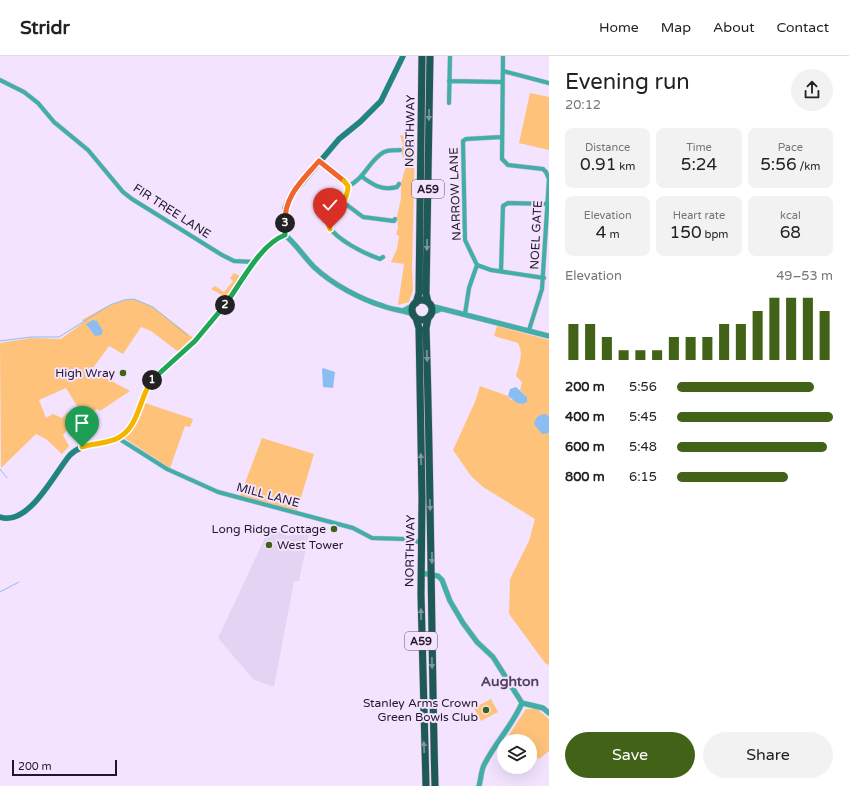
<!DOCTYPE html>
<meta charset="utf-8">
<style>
:root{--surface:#fff;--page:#f2f2f2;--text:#222;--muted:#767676;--line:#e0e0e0;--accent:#426217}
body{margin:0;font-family:"Varela Round",sans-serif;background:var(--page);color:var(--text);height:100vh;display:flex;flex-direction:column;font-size:15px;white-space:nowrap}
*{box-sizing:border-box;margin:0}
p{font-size:13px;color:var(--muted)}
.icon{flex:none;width:22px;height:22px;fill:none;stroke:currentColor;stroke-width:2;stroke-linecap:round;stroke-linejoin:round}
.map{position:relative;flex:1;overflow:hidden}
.side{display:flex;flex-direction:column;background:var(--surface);width:300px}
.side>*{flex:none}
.tools{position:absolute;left:497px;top:678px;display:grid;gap:8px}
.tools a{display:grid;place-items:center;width:40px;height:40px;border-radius:50%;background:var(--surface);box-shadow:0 4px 16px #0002;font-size:20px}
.scale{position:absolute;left:12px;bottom:10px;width:105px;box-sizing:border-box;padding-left:4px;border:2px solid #201727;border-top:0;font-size:11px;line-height:14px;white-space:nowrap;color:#201727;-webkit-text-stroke:3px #f3e3ff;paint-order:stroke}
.pin{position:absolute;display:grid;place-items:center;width:34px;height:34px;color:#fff;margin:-41px -17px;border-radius:50% 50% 50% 0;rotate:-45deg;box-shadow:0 0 4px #0007}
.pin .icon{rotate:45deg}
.km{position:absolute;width:20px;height:20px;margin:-10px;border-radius:50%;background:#222;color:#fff;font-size:11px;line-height:20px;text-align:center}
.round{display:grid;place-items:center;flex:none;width:42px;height:42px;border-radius:21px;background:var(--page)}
.head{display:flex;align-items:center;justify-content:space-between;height:68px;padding:0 16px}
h1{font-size:22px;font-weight:600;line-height:30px}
.figures{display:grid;grid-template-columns:repeat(3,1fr);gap:6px;height:68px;padding:4px 16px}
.figures div{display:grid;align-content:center;border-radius:8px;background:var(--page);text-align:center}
.figures b{font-size:17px;font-weight:600}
.figures small{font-size:11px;font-weight:400}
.figures p{font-size:11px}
.chart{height:112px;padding:8px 16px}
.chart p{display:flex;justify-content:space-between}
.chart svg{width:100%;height:72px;margin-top:4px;stroke:var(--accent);stroke-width:6}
.button{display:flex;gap:8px;margin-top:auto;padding:8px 16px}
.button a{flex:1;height:46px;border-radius:24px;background:var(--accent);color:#fff;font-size:16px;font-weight:600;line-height:46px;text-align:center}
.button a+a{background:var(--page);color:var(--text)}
ul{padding:0 16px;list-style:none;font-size:13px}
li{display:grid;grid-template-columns:64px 48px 1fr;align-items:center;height:30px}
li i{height:10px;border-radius:5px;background:var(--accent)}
header{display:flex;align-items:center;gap:24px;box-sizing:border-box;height:56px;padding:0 20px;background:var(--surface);border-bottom:1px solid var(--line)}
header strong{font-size:19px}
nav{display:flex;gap:22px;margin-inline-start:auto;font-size:14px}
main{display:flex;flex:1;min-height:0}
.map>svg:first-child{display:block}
.built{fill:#e5d3f3}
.green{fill:#fec27a}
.water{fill:#8abef3}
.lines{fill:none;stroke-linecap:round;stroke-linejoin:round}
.stream{stroke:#8abef3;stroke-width:1}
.minor-casing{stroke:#cdbed8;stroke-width:5}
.tertiary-casing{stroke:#cdbed8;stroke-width:6}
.secondary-casing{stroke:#cdbed8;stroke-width:6}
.trunk-casing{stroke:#cdbed8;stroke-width:8}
.minor{stroke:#42aea8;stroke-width:4}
.tertiary{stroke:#42aea8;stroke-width:5}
.secondary{stroke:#208580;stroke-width:5.5}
.trunk{stroke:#1e5956;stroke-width:7}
.oneway{fill:#7e97a2}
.split-1-casing{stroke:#fff;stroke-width:8}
.split-2-casing{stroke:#fff;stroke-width:8}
.split-3-casing{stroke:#fff;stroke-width:8}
.split-4-casing{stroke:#fff;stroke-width:8}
.split-5-casing{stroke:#fff;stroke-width:8}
.split-1{stroke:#f5b400;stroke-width:5}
.split-2{stroke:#22a559;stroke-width:5}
.split-3{stroke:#22a559;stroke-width:5}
.split-4{stroke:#f0652b;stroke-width:5}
.split-5{stroke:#f5b400;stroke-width:5}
.poi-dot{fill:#426217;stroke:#f3e3ff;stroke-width:1.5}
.labels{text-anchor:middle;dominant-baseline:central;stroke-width:4;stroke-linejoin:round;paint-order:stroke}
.shield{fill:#f3e3ff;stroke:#5f5468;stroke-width:1}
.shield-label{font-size:11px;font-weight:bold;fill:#201727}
.street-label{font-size:12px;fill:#201727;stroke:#f3e3ff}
.poi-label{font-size:12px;fill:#201727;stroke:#f3e3ff;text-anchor:end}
.quarter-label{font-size:14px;font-weight:bold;fill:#554065;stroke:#f3e3ff}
</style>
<header>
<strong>Stridr</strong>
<nav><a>Home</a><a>Map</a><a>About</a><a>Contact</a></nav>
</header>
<main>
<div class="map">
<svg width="549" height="730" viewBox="0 0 549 730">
<rect width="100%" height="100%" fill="#f3e3ff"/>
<path class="built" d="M270,471L287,480L309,477L299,525H294L274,631L253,623L218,582Z"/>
<path class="green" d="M530,37L549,41V94L519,87Z
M400,79L415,82L412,213L413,234L409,246L398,249L404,208L391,206L397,193L399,180L396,178L398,172L397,161L401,142V127L406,110L401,95L403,89Z
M234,217L240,220H244L227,242L211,233L215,230L224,236L233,225L230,222Z
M134,243L153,251L196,284L180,297L151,275L141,271L123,298L109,290L93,312L102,320L130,335L100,355L97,353L84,361L66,332L39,344L46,362L53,358L62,362L68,356L73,367L63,379L69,390L62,398L46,383L36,378L1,412L0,287L31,282L61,283L84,266L82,264C100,254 115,244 134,243Z
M497,270L549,284V360L545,359L548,378L549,377V609L545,607L509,558L510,523L529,485L535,463L483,431L471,420L453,394L475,346L480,330L508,340L511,344L527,341L520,334L522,326L516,320C519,309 524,298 518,287L494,280Z
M145,347L193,363L190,371L185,370L170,412L124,382L133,370Z
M262,382L314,398L297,455L240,440Z
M491,643L498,656L481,665L474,652Z
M526,653H537L549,663V695L539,703L530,696V685H516L509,679Z"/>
<path class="water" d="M93,264L97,265L103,275L101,279L95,280L86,268Z
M323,312L335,316L333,332L323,331L322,314Z
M516,331L527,341V346L523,348L517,347L508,340L510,333Z
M545,358L549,360V377L542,378L534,368C536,361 538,359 545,358Z"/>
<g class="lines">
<path class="stream" d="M0,285L31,281H59L110,249L124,244L134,243L153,251L187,279
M0,413L7,422
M0,536L19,526"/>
<g class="minor-casing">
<path id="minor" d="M503,0L502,103L508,109L543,113L546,116L549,123L542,233L529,274
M503,15L549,27
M0,24L24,36L38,47L54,66L88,94L123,136L132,143L222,199L234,205L255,206
M449,25L502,26
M449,47L450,0
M319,105L348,130C347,145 338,154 329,164L328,170C339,185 363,197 380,203L383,201
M361,120C373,129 382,135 397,131L399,128
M348,130C365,123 369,104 384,96C390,93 394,95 400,94
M343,146L363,161L394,165L395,163
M477,209L491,214L544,222
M501,215L503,150L508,147L548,148
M465,258L469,232L477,209L465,184L463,85L466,83L501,81
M118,382L167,413L218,436L353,472L372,482L404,483L419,486L422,485"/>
</g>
<g class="tertiary-casing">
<path id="tertiary" d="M285,179C296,188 304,201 314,211C332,228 360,243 383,250C393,254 403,254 413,258
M431,250L549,280
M403,255L414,249
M431,257L441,253
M421,517L438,520L442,524L450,545L463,567L477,586L493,601L522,647C512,670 495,687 484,709C481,715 481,723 479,730
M522,647L543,652L549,657"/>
</g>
<g class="secondary-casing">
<path id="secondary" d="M0,461C29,471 55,416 70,399C86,383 112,391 127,374C140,360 140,340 151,325C163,310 182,299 195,284C210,269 223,252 235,235C249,217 262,187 285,179V152L290,141L339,83L360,66L381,45L403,0"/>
</g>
<g class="trunk-casing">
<path id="trunk" d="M412 254a10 10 0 1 1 20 0a10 10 0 1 1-20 0Z
M428,246L426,238L430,0
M416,247L419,237L422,0
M416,262L419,272L422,442L421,539L426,730
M428,262L426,272C431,425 431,577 435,730"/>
</g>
<use href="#minor" class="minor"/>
<use href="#tertiary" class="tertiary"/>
<use href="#secondary" class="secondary"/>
<use href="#trunk" class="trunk"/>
</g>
<defs><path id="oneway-solid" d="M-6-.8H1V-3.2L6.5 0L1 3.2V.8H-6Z"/></defs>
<g class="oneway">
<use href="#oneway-solid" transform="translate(429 59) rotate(91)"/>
<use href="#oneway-solid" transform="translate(427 189) rotate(91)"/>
<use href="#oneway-solid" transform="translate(427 300) rotate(88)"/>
<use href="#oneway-solid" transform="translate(421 403) rotate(-92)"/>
<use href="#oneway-solid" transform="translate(430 449) rotate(88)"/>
<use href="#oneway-solid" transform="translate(432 502) rotate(90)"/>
<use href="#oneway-solid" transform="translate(421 558) rotate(-91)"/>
<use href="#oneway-solid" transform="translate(432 607) rotate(89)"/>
<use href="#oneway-solid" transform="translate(424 691) rotate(-92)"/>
</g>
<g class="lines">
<g class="split-1-casing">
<path id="split-1" d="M82,391C93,387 107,388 118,382C139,371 139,342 152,324"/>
</g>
<g class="split-2-casing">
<path id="split-2" d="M152,324L195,285L225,249"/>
</g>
<g class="split-3-casing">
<path id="split-3" d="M225,249C240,229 260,188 285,179V167"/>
</g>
<g class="split-4-casing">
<path id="split-4" d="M285,167C284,140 302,125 319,105L344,125"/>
</g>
<g class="split-5-casing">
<path id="split-5" d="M330,173C329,171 328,169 328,167C328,161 348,149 348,130L344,125"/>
</g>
<use href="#split-1" class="split-1"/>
<use href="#split-2" class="split-2"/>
<use href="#split-3" class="split-3"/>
<use href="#split-4" class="split-4"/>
<use href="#split-5" class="split-5"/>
</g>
<g class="poi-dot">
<circle cx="123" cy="317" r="4"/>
<circle cx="334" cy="473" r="4"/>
<circle cx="269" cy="489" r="4"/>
<circle cx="486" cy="654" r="4"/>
</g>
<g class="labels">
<g class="shield">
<rect x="412" y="124" width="32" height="18" rx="3"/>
<rect x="405" y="576" width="32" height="18" rx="3"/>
</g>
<g class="shield-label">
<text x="428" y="133">A59</text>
<text x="421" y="585">A59</text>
</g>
<g class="street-label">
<text transform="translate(410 75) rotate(-89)">NORTHWAY</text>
<text transform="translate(455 138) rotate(-92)">NARROW LANE</text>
<text transform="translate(172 155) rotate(33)">FIR TREE LANE</text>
<text transform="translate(536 179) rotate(-87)">NOEL GATE</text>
<text transform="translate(268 439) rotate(15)">MILL LANE</text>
<text transform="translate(410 495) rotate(-89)">NORTHWAY</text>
</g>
<g class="poi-label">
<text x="115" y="317">High Wray</text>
<text x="326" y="473">Long Ridge Cottage</text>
<text x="277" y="489" text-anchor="start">West Tower</text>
<text x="478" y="647">Stanley Arms Crown<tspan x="478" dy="14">Green Bowls Club</tspan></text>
</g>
<g class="quarter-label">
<text x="510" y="625">Aughton</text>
</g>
</g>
</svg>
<div class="tools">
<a><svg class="icon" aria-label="layers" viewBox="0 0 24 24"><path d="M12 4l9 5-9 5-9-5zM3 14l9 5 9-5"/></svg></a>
</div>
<div class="scale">200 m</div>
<div class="pin" style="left:82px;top:391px;background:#1e9e55"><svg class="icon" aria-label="arrive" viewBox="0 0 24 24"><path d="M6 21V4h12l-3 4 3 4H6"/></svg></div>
<div class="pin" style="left:330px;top:173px;background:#d93025"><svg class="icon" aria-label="check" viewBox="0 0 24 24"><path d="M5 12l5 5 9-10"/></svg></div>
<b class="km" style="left:152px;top:324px">1</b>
<b class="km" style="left:225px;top:249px">2</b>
<b class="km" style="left:285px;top:167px">3</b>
</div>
<section class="side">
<div class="head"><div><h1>Evening run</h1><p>20:12</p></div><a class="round"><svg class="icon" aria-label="share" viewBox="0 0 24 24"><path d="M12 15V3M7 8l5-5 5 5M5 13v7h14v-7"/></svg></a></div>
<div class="figures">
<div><p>Distance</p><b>0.91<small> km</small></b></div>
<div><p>Time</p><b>5:24</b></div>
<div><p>Pace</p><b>5:56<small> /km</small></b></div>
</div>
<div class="figures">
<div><p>Elevation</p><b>4<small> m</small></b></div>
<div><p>Heart rate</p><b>150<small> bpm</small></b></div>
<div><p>kcal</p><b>68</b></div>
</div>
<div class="chart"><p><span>Elevation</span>49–53 m</p>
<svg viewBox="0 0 160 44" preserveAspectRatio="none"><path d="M5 44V22M15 44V22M25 44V30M35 44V38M45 44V38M55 44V38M65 44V30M75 44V30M85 44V30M95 44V22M105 44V22M115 44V14M125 44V6M135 44V6M145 44V6M155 44V14"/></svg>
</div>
<ul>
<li><b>200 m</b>5:56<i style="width:88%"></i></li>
<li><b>400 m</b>5:45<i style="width:100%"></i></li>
<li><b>600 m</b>5:48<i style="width:96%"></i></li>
<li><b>800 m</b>6:15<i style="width:71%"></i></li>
</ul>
<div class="button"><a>Save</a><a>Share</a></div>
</section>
</main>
